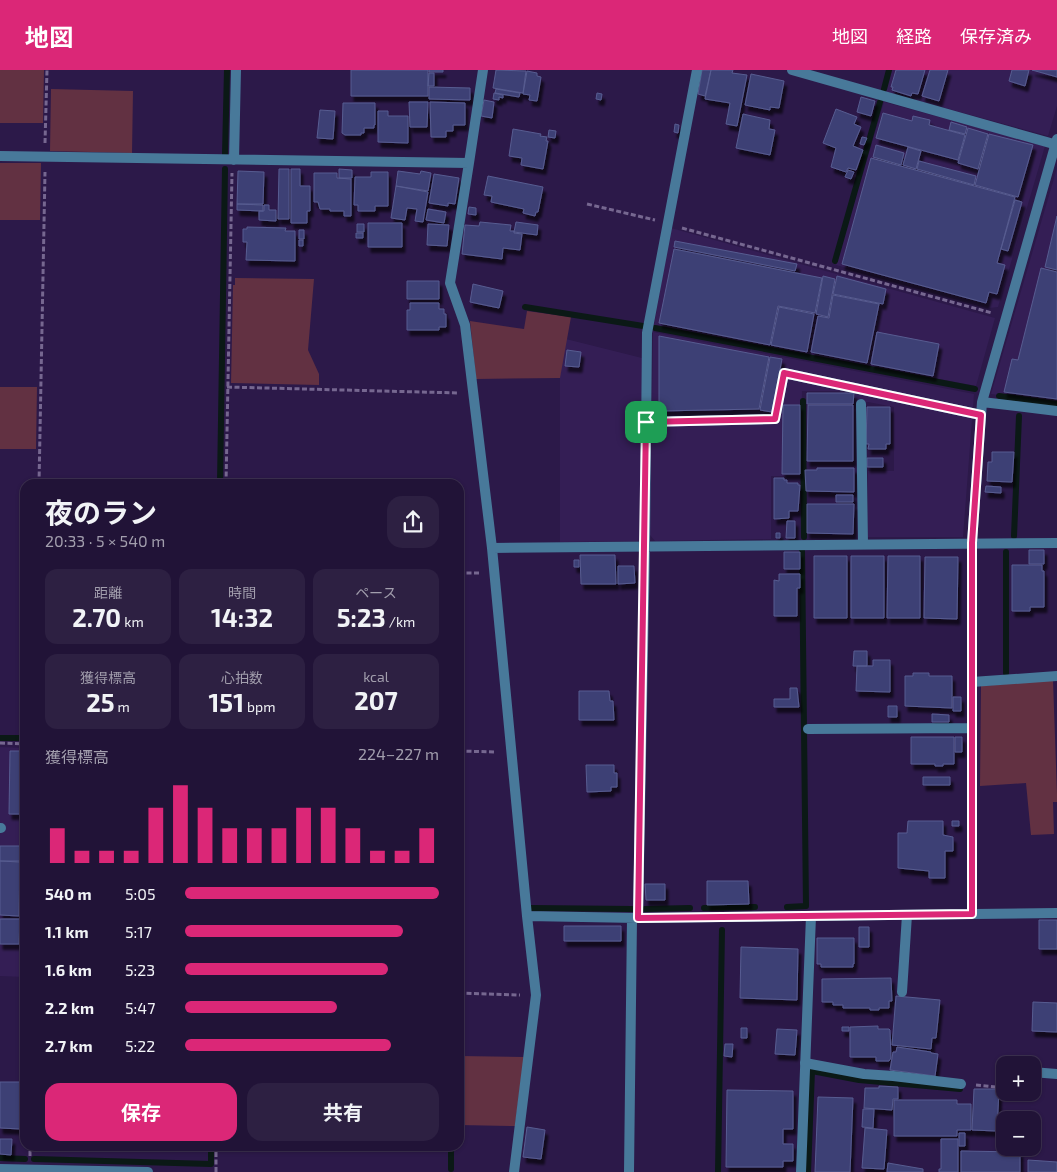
<!DOCTYPE html>
<html lang="ja">
<meta charset="utf-8">
<style>
:root{--surface:#211337;--page:#2d2042;--text:#f1f3f6;--muted:#a29ead;--line:#3e3252;--accent:#db2777}
body{margin:0;font-family:"Exo 2","Noto Sans JP",sans-serif;background:var(--page);color:var(--text);height:100vh;display:flex;flex-direction:column;font-size:19px;white-space:nowrap}
*{box-sizing:border-box;margin:0}
p{font-size:16px;color:var(--muted)}
.icon{flex:none;width:28px;height:28px;fill:none;stroke:currentColor;stroke-width:2;stroke-linecap:round;stroke-linejoin:round}
.map{position:relative;flex:1;overflow:hidden}
.drawer{position:absolute;left:20px;top:409px;width:444px;height:672px;display:flex;flex-direction:column;background:var(--surface);border-radius:15px;box-shadow:0 1px 4px #0004,0 0 0 1px var(--line)}
.drawer>*{flex:none}
.tools{position:absolute;left:996px;top:986px;display:grid;gap:10px}
.tools a{display:grid;place-items:center;width:45px;height:45px;border-radius:10px;background:var(--surface);box-shadow:0 1px 4px #0004,0 0 0 1px var(--line);font-size:25px}
.pin{position:absolute;display:grid;place-items:center;width:42px;height:42px;color:#fff;margin:-21px;border-radius:10px;box-shadow:0 2px 8px #0006}
.round{display:grid;place-items:center;flex:none;width:52px;height:52px;border-radius:15px;background:var(--page)}
.headline{display:flex;align-items:center;justify-content:space-between;height:85px;padding:0 25px}
h1{font-size:28px;font-weight:700;line-height:38px}
.stats{display:grid;grid-template-columns:repeat(3,1fr);gap:8px;height:85px;padding:5px 25px}
.stats div{display:grid;align-content:center;border-radius:12px;background:var(--page);text-align:center}
.stats b{font-size:25px;font-weight:700}
.stats small{font-size:14px;font-weight:400}
.stats p{font-size:14px}
.chart{height:140px;padding:10px 25px}
.chart p{display:flex;justify-content:space-between}
.chart svg{width:100%;height:90px;margin-top:5px;stroke:var(--accent);stroke-width:6}
.button{display:flex;gap:10px;margin-top:auto;padding:10px 25px}
.button a{flex:1;height:58px;border-radius:15px;background:var(--accent);color:#fff;font-size:20px;font-weight:700;line-height:58px;text-align:center}
.button a+a{background:var(--page);color:var(--text)}
ul{padding:0 25px;list-style:none;font-size:16px}
li{display:grid;grid-template-columns:80px 60px 1fr;align-items:center;height:38px}
li i{height:12px;border-radius:6px;background:var(--accent)}
header{display:flex;align-items:center;gap:30px;box-sizing:border-box;height:70px;padding:0 25px;background:var(--accent);color:#fff}
header strong{font-size:24px}
nav{display:flex;gap:28px;margin-inline-start:auto;font-size:18px}
.map>svg:first-child{display:block}
.built{fill:#341e55}
.green{fill:#623142}
.lines{fill:none;stroke-linecap:round;stroke-linejoin:round}
.stream{stroke:#0b1916;stroke-width:6}
.building{fill:#3e4174;stroke:#575c91;filter:url(#shadow)}
.path{stroke:#766790;stroke-width:3;stroke-dasharray:5 2.5;stroke-linecap:butt}
.lane{stroke:#48799a;stroke-width:10}
.street{stroke:#48799a;stroke-width:10}
.route-casing{stroke:#fff;stroke-width:10}
.route{stroke:#db2777;stroke-width:6}
</style>
<header>
<strong>地図</strong>
<nav><a>地図</a><a>経路</a><a>保存済み</a></nav>
</header>
<div class="map">
<svg width="1057" height="1102" viewBox="0 0 1057 1102">
<defs>
<filter id="shadow"><feDropShadow dx="3" dy="5.5" stdDeviation="1" flood-color="#0009"/></filter>
</defs>
<rect width="100%" height="100%" fill="#2c1949"/>
<path class="built" d="M892,0H1057V36L1048,66L886,22Z
M884,32L1045,76L998,237L989,238L836,195Z
M1057,98V332L991,324Z
M671,158L995,248L976,316L654,255Z
M653,262L974,324L963,467H868V401H894V337L868,332H855L854,321H802L801,406H771V469L655,471L650,465Z
M566,269L642,288L641,471L560,472V304Z
M0,677L25,678V907L0,906Z"/>
<path class="green" d="M0,0H44L43,53H0Z
M51,19L133,21L132,83L50,81Z
M0,93H41L40,150H0Z
M235,208L314,209L308,280L319,304V315L231,313L233,215H235Z
M527,241L571,247L560,308L476,309L470,251L524,259Z
M0,317H37L36,379H0Z
M1053,610L1057,724V732H1053L1054,764L1031,765L1026,713L980,716L981,616Z
M459,986L524,987L515,1056L459,1055Z"/>
<g class="lines">
<path class="stream" d="M884,19L889,0
M225,84L227,0
M835,191L880,32
M525,237L643,256
M655,258L975,319
M999,326L1057,334
M803,331L804,467
M220,414L225,99
M1014,466L1019,346
M1006,603V482
M0,668H25
M787,837L806,836L802,481
M531,838L632,839
M704,838L755,837
M645,839L690,838
M0,1088L25,1089
M34,1089L211,1094V1076
M451,1099V1076
M718,1102L722,860
M808,1102L812,1001L859,1010L960,1019"/>
</g>
<path class="building" d="M351,0H428V26H351Z
M429,0H443V2H429Z
M496,0L526,1L523,23L493,18Z
M702,0H711L705,26L698,24Z
M711,0H733L732,3L747,5L737,56L726,54L730,33L705,29Z
M896,0H925L918,24L912,23L911,26L892,20L893,17H891Z
M930,0H948L939,31L922,26Z
M1012,0H1029L1025,16L1009,11Z
M1032,0H1057V7Z
M527,1L537,3V6L541,7L537,31L529,30L530,25L523,24Z
M429,3H434V16H428Z
M751,4L784,11L779,38L770,37V40L745,35Z
M429,17L470,18V30L429,29Z
M496,19L520,23L519,27L495,23Z
M494,23L503,25V28L499,27V30L493,29Z
M597,23L602,24L601,30L596,29Z
M861,27L875,31L871,46L857,42Z
M484,30L494,32L492,48L481,46Z
M409,32H428L427,57H410Z
M430,32L465,33V55H453V61H446V67H431Z
M343,33H375V55H374V58H364V63H361V65H345L342,63Z
M836,39L857,47L854,54L861,57L853,76L863,80L856,100L848,98L846,102L831,97L836,78L823,73Z
M320,40L335,41L333,69L317,68Z
M378,41H388V46H408V73L378,72Z
M883,43L912,51L913,46L930,50L929,55L965,65L958,90L876,68Z
M743,44L770,50L769,59L775,60L770,85L736,78Z
M951,52L967,57L965,64L949,60Z
M675,54L679,55L678,63L674,62Z
M968,58L988,64L978,99L958,93Z
M513,59L541,64L540,66L547,67L546,71H548L543,99L521,95L522,88L509,86Z
M549,60L556,61L555,68L548,67Z
M989,64L1033,75L1018,127L975,115Z
M862,67L867,68L864,75L860,74Z
M876,75L904,83L901,95L873,87Z
M908,77L921,81L916,99L903,95Z
M871,88L1015,127L997,193L1005,195L997,224L989,222L986,233L842,194Z
M919,91L976,106L974,115L917,99Z
M279,99H289V149H278Z
M291,99H300V116H310V141H307V153H291Z
M339,99L352,100V108H339Z
M848,100L854,102L851,109L845,107Z
M238,101L264,102L263,134H237Z
M398,101L420,104L421,101L431,103L428,121L396,116Z
M371,102H388V136H375V141H358V135H354L355,107H371Z
M314,103H337V108L351,109V146H344V141H330V139H320L318,132H314Z
M434,104L459,108L455,134L448,133V136L429,133Z
M488,106L543,117L538,142H536L535,146L523,143L524,139L491,132L492,126L484,125Z
M396,116L428,122L423,152L415,151L417,139L407,138L405,150L391,148Z
M1015,130L1022,132L1008,181L1001,179Z
M237,134L263,135V141L237,140Z
M264,135H269V140H276V151L259,150V141H264Z
M469,137L476,138V145L468,144Z
M428,139L446,142L444,153L426,150Z
M1057,146V200L1045,197Z
M480,152L511,155L510,161H514V163L522,164L520,180L503,178L502,189L462,184L465,155L479,156Z
M516,152L538,155L537,165L514,162Z
M368,153H402V177H368Z
M357,154H364V162H357Z
M428,154L449,155L447,176L427,175Z
M247,157L286,158L285,161H295V191L246,190L247,172H243V159H247Z
M299,160H304V169H299Z
M356,163H363V168H356Z
M299,170H303V176H299Z
M675,171L797,194L795,201L674,177Z
M674,179L822,208L815,243L778,236L770,275L659,253Z
M1041,198L1057,202V329L1004,322L1012,289L1018,290Z
M823,206L835,209L828,247L816,244Z
M837,206L886,219L883,234L833,224Z
M407,211H439V229H407Z
M473,214L503,221L499,238L470,232Z
M833,225L879,234L867,293L811,282L818,246L829,248Z
M410,233H439V239H444V244H446V257H439V260H407V240H410Z
M779,237L814,244L807,282L771,275Z
M877,262L939,274L933,306L871,294Z
M659,266L769,287L759,339L659,341Z
M567,280L581,282L579,297L565,296Z
M770,287L782,289L772,342L760,340Z
M807,323H854L853,334H807Z
M783,335H800V404H782Z
M808,335H853V391H807Z
M867,337H890V374H886V379H868L869,374H866Z
M992,382H1014L1012,412L987,411L988,392H992Z
M867,388H883V397H867Z
M817,398H854V422L806,421L805,400H817Z
M774,408H784V410H787V413H798V415H800L798,441H789V448L774,449Z
M986,416L1001,417V423L985,422Z
M836,425H853V432H836Z
M807,434H854L853,464L807,463Z
M787,451H795V468H786Z
M776,463H780V468H776Z
M1029,480H1044V494H1029Z
M784,482H800V499H784Z
M580,485H615L616,514H581Z
M814,486H847V548H814Z
M851,486H884V548H851Z
M888,486H920V548H887Z
M925,487H958L957,549L924,548Z
M574,490H579V497H574Z
M1012,495H1042V501H1044V537H1030V541H1012Z
M618,496H634L635,513L618,514Z
M779,504H800V518H797V546H774V510L779,511Z
M854,581H867V596H853Z
M873,590H890V622L856,621L857,596H873Z
M913,603H929V606H952V638L905,636V606H913Z
M790,618H797L799,637H774V629H790Z
M579,621H609L610,631H613L614,650H579Z
M953,627H961V641H953Z
M888,636H897V647H888Z
M932,644L949,645V652H932Z
M911,667H954V694H943V696H935V694H911Z
M955,667H962V682H955Z
M10,681H25L24,744H9Z
M586,695H614V703H617V717H611V721L587,722Z
M923,707H950V715H923Z
M908,751H943V765L953,767V781H945V808H929V801L898,798V763H907Z
M952,751H959V756H952Z
M0,776H20V791H0Z
M0,791L20,792L19,846L0,845Z
M707,811H748L749,834L707,835Z
M645,814H665V830H646Z
M0,849H20L19,874H0Z
M1039,850H1057V879H1039Z
M564,856H621V871H564Z
M859,857H869V877H859Z
M817,868H854V894H853V897H821V894H817Z
M741,877L798,879L797,930L740,928Z
M891,908L892,931H889V938H879V940H870V938H843V935H833V932H822V909Z
M896,926L940,930L936,968H932L931,979L892,975Z
M1033,932L1057,933V962L1032,961Z
M878,956V959H889L890,960L891,988L889,991H876V987H850V957Z
M842,957H849V961H842Z
M741,958H747V968H741Z
M777,959L797,960L795,985L775,984Z
M725,974H733L732,987L724,986Z
M897,977L931,982V983L938,984L935,1006L890,1000L893,982H896Z
M0,1012H21V1059L0,1058Z
M879,1016L898,1017V1029H893L892,1040L864,1038L865,1018H879Z
M974,1019H999L997,1061L972,1060Z
M727,1020L793,1021V1059H783V1074H793V1091H783V1097H726Z
M818,1027L853,1028L850,1102H815Z
M894,1030H957V1034H971V1060H957V1066H894Z
M863,1039H874L873,1058L862,1057Z
M527,1057L545,1060L541,1089L523,1087Z
M865,1058L887,1060L884,1099L862,1098Z
M959,1063H965V1076H959Z
M0,1069H12L11,1085L0,1084Z
M941,1069H958V1102H939V1099H941Z
M961,1081L1020,1082V1102H961Z
M1028,1090L1057,1092V1102H1028Z
M888,1093L923,1099V1102H887Z"/>
<g class="lines">
<path class="path" d="M45,73L47,0
M587,134L655,150
M682,158L992,243
M227,317L459,323
M39,414L45,102
M226,414L232,103
M459,503H481
M0,673L25,674
M459,681L496,682
M459,923L520,925
M976,1015L1005,1018
M30,1086V1076
M216,1102V1076"/>
<path class="lane" d="M861,334L863,474
M646,352L775,349L784,303L981,345
M0,758H1
M902,922L907,845
M805,993L864,1004L893,1006L961,1014
M1032,1002L1057,1004"/>
<path class="street" d="M792,0L1057,75
M0,86L469,93L483,0
M234,90L236,0
M469,93L450,213L465,255L492,478L527,846L536,925L514,1102
M982,332L1057,341
M492,478L1057,473
M972,612L1057,606
M808,659L972,658
M972,844V473L982,332L1057,69
M527,846L638,848L1057,843
M638,848L645,475L647,263L697,0
M0,1099L148,1102
M629,1102L632,848
M801,1102L811,846"/>
</g>
<g class="lines">
<g class="route-casing">
<path id="route" d="M784,303L981,345L972,473V844L638,848L646,352L775,349Z"/>
</g>
<use href="#route" class="route"/>
</g>
</svg>
<div class="tools">
<a>+</a>
<a>−</a>
</div>
<div class="pin" style="left:646px;top:352px;background:#1e9e55"><svg class="icon" aria-label="arrive" viewBox="0 0 24 24"><path d="M6 21V4h12l-3 4 3 4H6"/></svg></div>
<section class="drawer">
<div class="headline"><div><h1>夜のラン</h1><p>20:33 · 5 × 540 m</p></div><a class="round"><svg class="icon" aria-label="share" viewBox="0 0 24 24"><path d="M12 15V3M7 8l5-5 5 5M5 13v7h14v-7"/></svg></a></div>
<div class="stats">
<div><p>距離</p><b>2.70<small> km</small></b></div>
<div><p>時間</p><b>14:32</b></div>
<div><p>ペース</p><b>5:23<small> /km</small></b></div>
</div>
<div class="stats">
<div><p>獲得標高</p><b>25<small> m</small></b></div>
<div><p>心拍数</p><b>151<small> bpm</small></b></div>
<div><p>kcal</p><b>207</b></div>
</div>
<div class="chart"><p><span>獲得標高</span>224–227 m</p>
<svg viewBox="0 0 160 44" preserveAspectRatio="none"><path d="M5 44V27M15 44V38M25 44V38M35 44V38M45 44V17M55 44V6M65 44V17M75 44V27M85 44V27M95 44V27M105 44V17M115 44V17M125 44V27M135 44V38M145 44V38M155 44V27"/></svg>
</div>
<ul>
<li><b>540 m</b>5:05<i style="width:100%"></i></li>
<li><b>1.1 km</b>5:17<i style="width:86%"></i></li>
<li><b>1.6 km</b>5:23<i style="width:80%"></i></li>
<li><b>2.2 km</b>5:47<i style="width:60%"></i></li>
<li><b>2.7 km</b>5:22<i style="width:81%"></i></li>
</ul>
<div class="button"><a>保存</a><a>共有</a></div>
</section>
</div>
